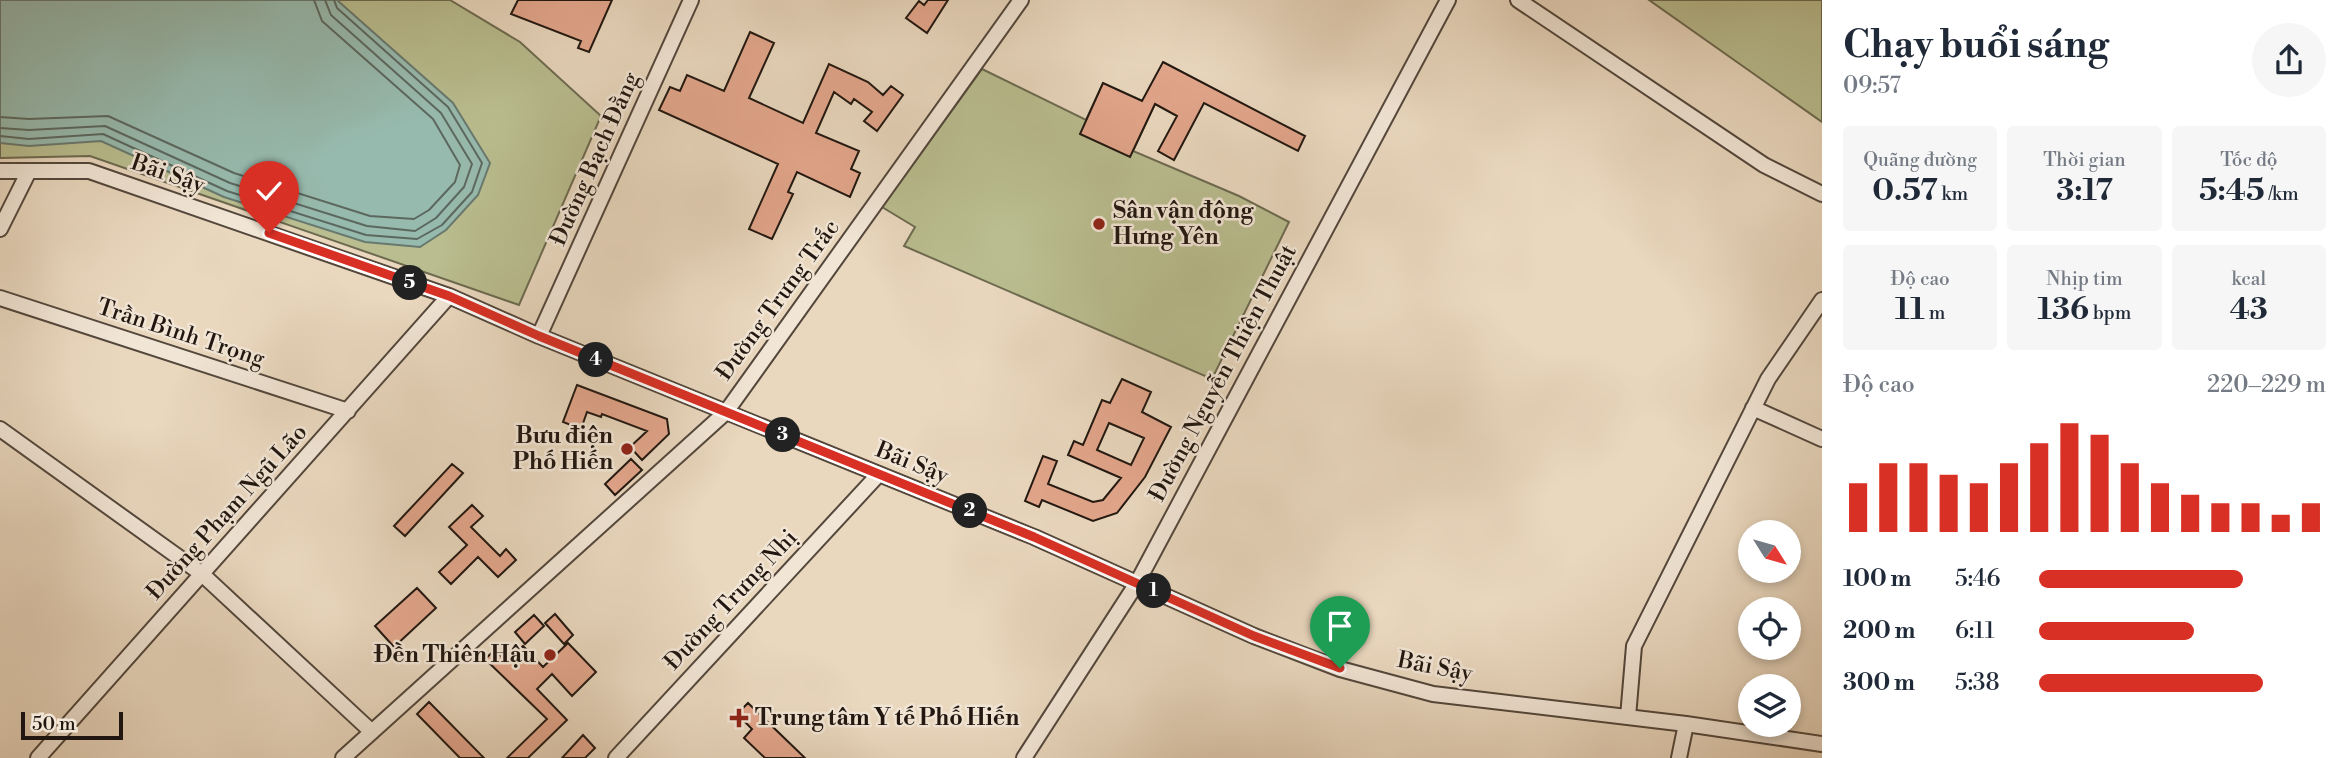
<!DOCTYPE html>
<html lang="vi">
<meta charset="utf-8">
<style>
:root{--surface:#fff;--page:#f6f6f7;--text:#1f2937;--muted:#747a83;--accent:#d93025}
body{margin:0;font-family:"Libre Bodoni",serif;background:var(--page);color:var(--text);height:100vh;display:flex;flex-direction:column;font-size:26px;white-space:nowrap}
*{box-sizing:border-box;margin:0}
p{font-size:23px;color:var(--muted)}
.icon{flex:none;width:38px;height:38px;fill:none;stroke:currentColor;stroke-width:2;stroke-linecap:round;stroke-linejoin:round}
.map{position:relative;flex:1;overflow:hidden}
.drawer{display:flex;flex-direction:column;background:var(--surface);width:525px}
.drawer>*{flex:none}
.needle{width:46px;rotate:127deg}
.controls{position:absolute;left:1738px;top:520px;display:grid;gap:14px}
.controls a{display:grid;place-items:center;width:63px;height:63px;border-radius:50%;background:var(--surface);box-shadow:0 4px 10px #0003;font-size:35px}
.scale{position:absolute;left:21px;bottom:18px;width:102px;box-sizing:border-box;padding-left:7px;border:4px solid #211710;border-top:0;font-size:19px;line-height:24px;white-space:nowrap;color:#211710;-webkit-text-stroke:5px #f1e5d5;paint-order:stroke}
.pin{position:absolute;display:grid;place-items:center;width:60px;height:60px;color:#fff;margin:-72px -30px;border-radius:50% 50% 50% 0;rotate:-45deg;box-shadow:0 0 7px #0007}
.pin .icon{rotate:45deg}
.km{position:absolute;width:35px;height:35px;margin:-18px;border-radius:50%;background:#222;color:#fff;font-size:19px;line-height:35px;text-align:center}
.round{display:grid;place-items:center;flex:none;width:74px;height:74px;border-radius:37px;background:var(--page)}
.overview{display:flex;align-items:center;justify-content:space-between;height:119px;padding:0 21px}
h1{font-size:38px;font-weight:800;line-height:52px}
.figures{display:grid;grid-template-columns:repeat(3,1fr);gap:10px;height:119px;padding:7px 21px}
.figures div{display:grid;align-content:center;border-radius:7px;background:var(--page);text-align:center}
.figures b{font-size:30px;font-weight:800}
.figures small{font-size:19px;font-weight:400}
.figures p{font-size:19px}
.chart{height:196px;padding:14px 21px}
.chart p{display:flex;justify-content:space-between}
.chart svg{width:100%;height:126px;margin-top:7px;stroke:var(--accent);stroke-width:6}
ul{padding:0 21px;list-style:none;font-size:23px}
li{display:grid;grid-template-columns:112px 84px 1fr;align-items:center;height:52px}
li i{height:18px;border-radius:9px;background:var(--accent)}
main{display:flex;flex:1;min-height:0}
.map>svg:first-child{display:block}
.green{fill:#b9bd8f;stroke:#6d6a50;stroke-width:2}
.water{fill:#97baae;stroke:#68796f;stroke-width:2}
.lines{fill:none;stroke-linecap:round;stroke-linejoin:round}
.shore{stroke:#5c685f;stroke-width:2}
.building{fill:#e3a68c;stroke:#211710;stroke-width:2;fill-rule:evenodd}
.minor-casing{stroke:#53473c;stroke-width:18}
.minor{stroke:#f1e5d5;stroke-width:14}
.route-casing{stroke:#fff;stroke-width:14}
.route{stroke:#d93025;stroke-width:9}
.poi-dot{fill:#8f2418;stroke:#f1e5d5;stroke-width:2.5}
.labels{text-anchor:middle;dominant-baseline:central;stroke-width:5;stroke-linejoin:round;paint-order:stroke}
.street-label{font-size:23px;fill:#211710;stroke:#f1e5d5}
.poi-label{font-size:23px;font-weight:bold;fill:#211710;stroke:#f1e5d5;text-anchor:start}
</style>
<main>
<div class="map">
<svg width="1822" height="758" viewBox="0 0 1822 758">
<rect width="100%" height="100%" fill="#e9d7be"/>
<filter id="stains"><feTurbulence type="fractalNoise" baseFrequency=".00286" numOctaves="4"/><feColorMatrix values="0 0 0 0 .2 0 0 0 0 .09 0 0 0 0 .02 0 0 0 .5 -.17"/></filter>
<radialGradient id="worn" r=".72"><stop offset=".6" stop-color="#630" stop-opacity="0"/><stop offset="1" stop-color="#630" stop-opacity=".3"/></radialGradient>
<path class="green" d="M0,0H450L520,42L601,116L519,305L90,156L0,158Z
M1649,0H1822V122Z
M982,69L1086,120L1103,83L1154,106L1133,151L1239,196L1289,222L1212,379L904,246L915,227L882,207Z"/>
<path class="water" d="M0,0H337L453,103L490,163L478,195L446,230L420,247L365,242L224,197L101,141L29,146L0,143Z"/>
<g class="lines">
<path class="shore" d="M0,117L29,119L108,116L234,173L370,216L414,219L429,210L455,182L460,165L433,119L322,21L314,0
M0,128L29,130L105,126L230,183L367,226L415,231L436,218L464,187L472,164L441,113L331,15L325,0
M0,136L29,139L103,134L227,191L366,235L417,239L442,225L472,192L482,163L448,107L337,8L334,0"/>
</g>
<path class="building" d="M518,0H612L589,52L578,48L581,41L511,14Z
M928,0H948L927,33L906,18L919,1L924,5Z
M750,32L774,43L749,98L803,123L829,64L868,82L883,95L891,86L903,95L877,131L864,121L872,112L854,99L851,104L834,92L816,133L859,151L851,169L860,173L850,197L797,172L788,192L793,194L772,239L749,229L778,164L659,110L670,87L680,91L687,75L724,91Z
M1163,62L1305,136L1298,151L1204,103L1174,160L1158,151L1177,116L1155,104L1130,157L1080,134L1103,83L1142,101Z
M1122,379L1151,392L1142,412L1171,427L1145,477L1117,513L1093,521L1042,500L1039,507L1025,501L1043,456L1057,461L1048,484L1093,502L1103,500L1121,478L1068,455L1074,441L1083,445L1102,400L1110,403ZM1109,423L1144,438L1131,465L1097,450Z
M577,385L667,419L669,434L642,460L630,447L647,431L602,414L601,417L587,412L581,429L563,422Z
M631,459L642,470L615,495L605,484Z
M452,464L463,473L405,536L394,526Z
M472,505L483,516L471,527L500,556L506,549L516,560L498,577L478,557L451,584L439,572L467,545L449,527Z
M417,588L436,608L394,647L375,626Z
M555,614L573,635L564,644L545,623Z
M534,615L544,626L525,644L515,632Z
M568,643L596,672L572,696L552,674L537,689L567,720L528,758H507L547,719L485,659L495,650L505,660L509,659L523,646L543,667Z
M429,702L484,758H460L417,714Z
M748,703L805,758H765L744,738L752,729L737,714Z
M583,735L595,748L585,758H562Z"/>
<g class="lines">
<g class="minor-casing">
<path id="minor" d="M1518,0L1764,165L1822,194
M0,171H89L449,296L539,336L1034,537L1254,636L1340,669L1433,694L1686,724L1822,744
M0,229L28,173
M0,298L348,411
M539,336L691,0
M1753,408L1822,439
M0,429L202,574L372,732
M1628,717L1634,646L1768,379L1822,300
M38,758L449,296
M343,758L726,412L1021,0
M616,758L879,474
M1024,758L1137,583L1448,0
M1679,758L1686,724"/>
</g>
<use href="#minor" class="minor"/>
</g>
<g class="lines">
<g class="route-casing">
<path id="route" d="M269,233L449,296L539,336L1034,537L1254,636L1340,668"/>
</g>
<use href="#route" class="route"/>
</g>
<g class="poi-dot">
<circle cx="1099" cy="224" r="7"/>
<circle cx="627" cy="449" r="7"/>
<circle cx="550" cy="655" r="7"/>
<path d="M735.5 707.5h7v7h7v7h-7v7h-7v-7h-7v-7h7z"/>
</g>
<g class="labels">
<g class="street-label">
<text transform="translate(595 159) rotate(-66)">Đường Bạch Đằng</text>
<text transform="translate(168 174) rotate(19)">Bãi Sậy</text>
<text transform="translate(778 300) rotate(-54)">Đường Trưng Trắc</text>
<text transform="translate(181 333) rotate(18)">Trần Bình Trọng</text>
<text transform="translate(1223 373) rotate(-62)">Đường Nguyễn Thiện Thuật</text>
<text transform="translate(912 463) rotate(22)">Bãi Sậy</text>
<text transform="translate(227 512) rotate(-48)">Đường Phạm Ngũ Lão</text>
<text transform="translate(731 600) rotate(-47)">Đường Trưng Nhị</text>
<text transform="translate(1435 667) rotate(11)">Bãi Sậy</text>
</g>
<g class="poi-label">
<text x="1113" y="211">Sân vận động<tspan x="1113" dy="26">Hưng Yên</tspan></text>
<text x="613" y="436" text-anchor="end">Bưu điện<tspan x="613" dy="26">Phố Hiến</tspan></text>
<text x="536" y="655" text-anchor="end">Đền Thiên Hậu</text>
<text x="755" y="718">Trung tâm Y tế Phố Hiến</text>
</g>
</g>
<rect width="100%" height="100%" filter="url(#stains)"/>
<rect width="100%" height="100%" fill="url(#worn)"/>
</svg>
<div class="controls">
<a><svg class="needle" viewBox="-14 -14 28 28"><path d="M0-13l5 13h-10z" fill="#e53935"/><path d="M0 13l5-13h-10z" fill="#747a83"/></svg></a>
<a><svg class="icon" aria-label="locate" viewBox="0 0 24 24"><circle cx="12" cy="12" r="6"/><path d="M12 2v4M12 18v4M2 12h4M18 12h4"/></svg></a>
<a><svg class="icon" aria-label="layers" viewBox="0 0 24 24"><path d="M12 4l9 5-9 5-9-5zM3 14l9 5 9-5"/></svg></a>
</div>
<div class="scale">50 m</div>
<div class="pin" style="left:1340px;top:668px;background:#1e9e55"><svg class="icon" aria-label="arrive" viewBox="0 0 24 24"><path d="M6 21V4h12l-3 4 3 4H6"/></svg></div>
<div class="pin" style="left:269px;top:233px;background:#d93025"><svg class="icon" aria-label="check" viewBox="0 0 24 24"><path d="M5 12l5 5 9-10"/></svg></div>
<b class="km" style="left:1154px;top:591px">1</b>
<b class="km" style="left:970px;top:511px">2</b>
<b class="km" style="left:783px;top:435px">3</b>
<b class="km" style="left:596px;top:360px">4</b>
<b class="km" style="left:410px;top:283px">5</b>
</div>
<section class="drawer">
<div class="overview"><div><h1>Chạy buổi sáng</h1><p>09:57</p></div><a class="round"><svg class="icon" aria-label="share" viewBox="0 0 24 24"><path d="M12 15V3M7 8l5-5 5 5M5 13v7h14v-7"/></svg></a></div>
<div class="figures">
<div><p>Quãng đường</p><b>0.57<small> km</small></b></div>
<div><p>Thời gian</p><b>3:17</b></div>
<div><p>Tốc độ</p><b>5:45<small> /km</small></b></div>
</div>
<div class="figures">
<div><p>Độ cao</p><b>11<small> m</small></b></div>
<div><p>Nhịp tim</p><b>136<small> bpm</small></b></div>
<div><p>kcal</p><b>43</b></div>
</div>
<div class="chart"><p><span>Độ cao</span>220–229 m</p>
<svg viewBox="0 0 160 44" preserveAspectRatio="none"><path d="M5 44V27M15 44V20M25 44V20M35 44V24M45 44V27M55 44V20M65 44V13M75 44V6M85 44V10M95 44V20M105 44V27M115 44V31M125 44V34M135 44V34M145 44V38M155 44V34"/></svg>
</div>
<ul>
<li><b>100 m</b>5:46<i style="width:71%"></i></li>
<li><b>200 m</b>6:11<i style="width:54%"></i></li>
<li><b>300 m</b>5:38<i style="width:78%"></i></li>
</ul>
</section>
</main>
